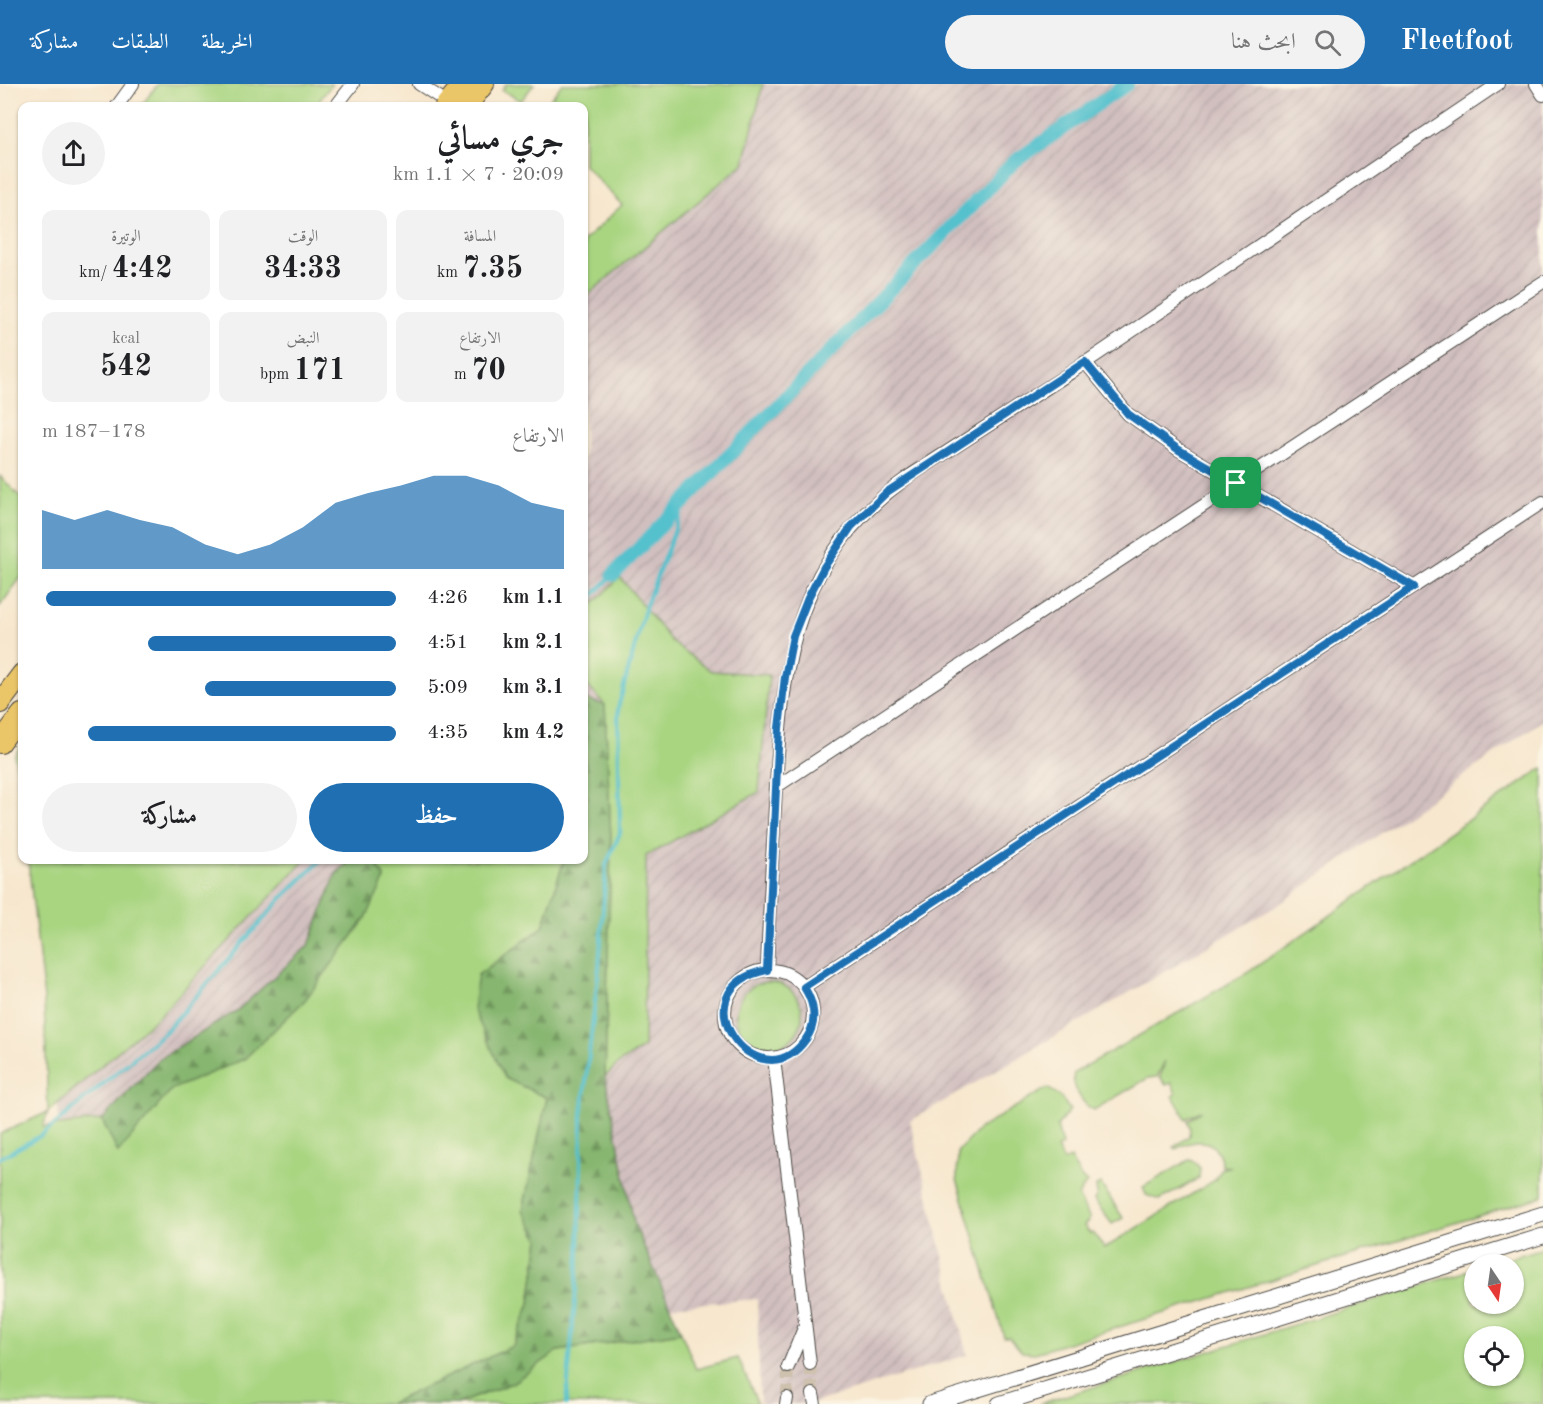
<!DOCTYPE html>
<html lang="ar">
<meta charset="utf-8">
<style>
:root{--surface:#fff;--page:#f2f2f2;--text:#202124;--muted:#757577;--accent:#1f6fb2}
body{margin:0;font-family:"Old Standard TT",Amiri,serif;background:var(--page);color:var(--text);direction:rtl;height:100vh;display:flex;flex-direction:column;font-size:22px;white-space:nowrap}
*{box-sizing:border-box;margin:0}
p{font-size:20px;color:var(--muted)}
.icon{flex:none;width:33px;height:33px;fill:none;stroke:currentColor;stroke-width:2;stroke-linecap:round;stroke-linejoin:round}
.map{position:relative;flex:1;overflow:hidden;direction:ltr}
.side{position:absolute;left:18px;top:18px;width:570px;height:762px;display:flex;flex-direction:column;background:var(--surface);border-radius:12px;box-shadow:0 2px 4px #0004;direction:rtl}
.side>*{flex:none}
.needle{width:39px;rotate:167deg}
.buttons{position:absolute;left:1464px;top:1170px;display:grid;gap:12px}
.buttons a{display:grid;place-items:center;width:60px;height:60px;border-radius:50%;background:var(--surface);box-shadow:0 2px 4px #0004;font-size:30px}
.pin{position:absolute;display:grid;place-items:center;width:51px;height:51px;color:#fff;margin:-26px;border-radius:12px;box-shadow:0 3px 9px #0006}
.round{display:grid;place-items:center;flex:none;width:63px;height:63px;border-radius:32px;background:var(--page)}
.headline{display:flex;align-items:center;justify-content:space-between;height:102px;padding:0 24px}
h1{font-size:33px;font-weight:700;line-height:45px}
.metrics{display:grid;grid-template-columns:repeat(3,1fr);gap:9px;height:102px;padding:6px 24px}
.metrics div{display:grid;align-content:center;border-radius:12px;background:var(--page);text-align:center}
.metrics b{font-size:30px;font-weight:700}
.metrics small{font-size:16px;font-weight:400}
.metrics p{font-size:16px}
.chart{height:168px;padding:12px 24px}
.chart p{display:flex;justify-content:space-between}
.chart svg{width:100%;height:108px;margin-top:6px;fill:var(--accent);opacity:.7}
.action{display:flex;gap:12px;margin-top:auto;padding:12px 24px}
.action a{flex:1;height:69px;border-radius:36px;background:var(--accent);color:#fff;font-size:24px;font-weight:700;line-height:69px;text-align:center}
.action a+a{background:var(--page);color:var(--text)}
ul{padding:0 24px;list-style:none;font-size:20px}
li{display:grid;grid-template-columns:96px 72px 1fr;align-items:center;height:45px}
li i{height:15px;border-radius:8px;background:var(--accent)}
header{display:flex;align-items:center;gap:36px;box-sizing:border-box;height:84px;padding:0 30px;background:var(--accent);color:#fff}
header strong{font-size:28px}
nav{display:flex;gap:33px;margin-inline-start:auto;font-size:21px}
.search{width:420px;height:54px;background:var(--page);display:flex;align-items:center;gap:15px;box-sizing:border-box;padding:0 21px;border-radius:33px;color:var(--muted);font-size:22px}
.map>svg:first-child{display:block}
.industrial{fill:url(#industrial-furrows)}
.green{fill:#a9d581;stroke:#6a8056;stroke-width:1.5;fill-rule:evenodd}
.forest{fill:url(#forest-firs);stroke:#58704d;stroke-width:1.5}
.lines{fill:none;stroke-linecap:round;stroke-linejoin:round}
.stream{stroke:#54c1cd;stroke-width:4}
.canal{stroke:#54c1cd;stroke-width:14}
.minor-tunnel{stroke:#cec1ad;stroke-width:12;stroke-dasharray:12 6;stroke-linecap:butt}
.minor-casing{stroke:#4a4743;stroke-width:14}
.tertiary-casing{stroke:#4a4743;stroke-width:17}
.trunk-casing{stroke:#4a4743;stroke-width:22}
.minor{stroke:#fff;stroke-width:12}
.tertiary{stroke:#fff;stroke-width:15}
.trunk{stroke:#ebc669;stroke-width:20}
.route-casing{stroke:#fff;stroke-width:12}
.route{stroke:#1f6fb2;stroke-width:8}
</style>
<header>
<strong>Fleetfoot</strong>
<div class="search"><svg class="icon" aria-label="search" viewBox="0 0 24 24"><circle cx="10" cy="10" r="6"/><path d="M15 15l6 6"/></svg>ابحث هنا</div>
<nav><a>الخريطة</a><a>الطبقات</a><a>مشاركة</a></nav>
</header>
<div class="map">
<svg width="1543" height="1320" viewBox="0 0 1543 1320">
<defs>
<pattern id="industrial-furrows" width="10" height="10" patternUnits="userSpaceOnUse" patternTransform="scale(1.5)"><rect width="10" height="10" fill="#d1bfbf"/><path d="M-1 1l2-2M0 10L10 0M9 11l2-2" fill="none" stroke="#b4a4a4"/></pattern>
<pattern id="forest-firs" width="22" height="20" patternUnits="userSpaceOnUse" patternTransform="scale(1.5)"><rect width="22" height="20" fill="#86b66f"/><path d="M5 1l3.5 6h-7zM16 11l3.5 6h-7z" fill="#6e945b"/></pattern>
</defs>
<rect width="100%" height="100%" fill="#fcf5e5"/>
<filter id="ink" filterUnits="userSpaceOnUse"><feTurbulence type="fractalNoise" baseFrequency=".0167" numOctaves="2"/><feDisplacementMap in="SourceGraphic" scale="12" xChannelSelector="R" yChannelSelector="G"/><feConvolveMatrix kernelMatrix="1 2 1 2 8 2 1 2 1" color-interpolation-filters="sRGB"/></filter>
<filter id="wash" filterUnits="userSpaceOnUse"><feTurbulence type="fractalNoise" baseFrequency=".008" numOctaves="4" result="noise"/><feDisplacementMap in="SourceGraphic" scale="24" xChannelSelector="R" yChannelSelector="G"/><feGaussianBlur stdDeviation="1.35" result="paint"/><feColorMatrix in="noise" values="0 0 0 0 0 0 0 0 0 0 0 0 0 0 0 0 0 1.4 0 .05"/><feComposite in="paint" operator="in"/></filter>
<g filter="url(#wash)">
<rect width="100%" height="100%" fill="#f7e7ce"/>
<path class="industrial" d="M747,0H1543V636L1275,823L910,1037L967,1271L810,1320H760L757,1215L645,1224L418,1320H76L64,1204L58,1018L35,776H584V205Z"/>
<path class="green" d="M158,0H332L315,22H141Z
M506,0H534L521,17L502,6Z
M562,0H763L744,79L584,214V157L622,121L584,81V22H545Z
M0,392L22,415V492L0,522Z
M620,493L672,558L711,587L769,591L759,708L646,772L644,963L619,979L605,993L611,756L605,621L584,598V529Z
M22,660V725L18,687L14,672Z
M1543,684V1112L1035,1269L1022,1268L1009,1253H1004L957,1095L958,1067L979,1045L1047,1004L1059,1011L1070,1026L1057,1042L1062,1061L1057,1064L1064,1077L1070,1074L1082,1095L1087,1098L1078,1112L1090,1135L1084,1141L1090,1150L1093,1149L1105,1164L1215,1096L1222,1084L1232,1083L1222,1082C1218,1053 1197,1054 1175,1065L1174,1063L1189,1052L1190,1044L1188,1037L1202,1026L1186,1035L1173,1012L1176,1009L1171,999L1166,1001L1160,993L1165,977L1157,993L1148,994L1094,1026C1082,1021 1071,1001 1074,989L1247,889Z
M28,776H305L159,932L48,1028L43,1043L102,1036L118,1068L172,1005L244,975L385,795L374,776H564L543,843L478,891L505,994L547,1014L523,1126L539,1155L530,1220L513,1262L389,1320H0V1050L48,1028L44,915Z
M736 931a33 33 0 1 1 66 0a33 33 0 1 1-66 0Z
M1189,1076L1193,1077L1200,1084L1199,1094L1160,1116L1146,1111L1143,1103Z
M1101,1100L1123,1134L1112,1140L1094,1116L1097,1111L1096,1102Z
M1543,1164V1320H1039L1474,1185V1220H1514V1180H1489ZM1474,1252H1514V1292H1474Z
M681,1248L696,1285L738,1274L758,1320H457L512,1299L558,1267Z"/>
<path class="forest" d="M584,615L605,621L611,756L605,993L634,1139L681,1248L558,1267L512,1299L457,1320H389L513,1262L530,1220L539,1155L523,1126L547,1014L505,994L473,925L478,891L543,843L564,776H584Z
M351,776H374L385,794L366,834L305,916L244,975L172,1005L118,1069L102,1036L159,975L238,926L309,861L336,790Z"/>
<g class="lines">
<path class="stream" d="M584,520L613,491
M0,1074L42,1051L166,947L280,816L321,776
M566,1320L579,1171L582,1030L599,883L606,781L620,749L618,624L646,521L686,417"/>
<path class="canal" d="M613,491L1014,78L1127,0"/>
</g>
</g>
<g filter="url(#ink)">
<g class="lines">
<path class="minor-tunnel" d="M810,1280L813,1310
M787,1314L788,1283"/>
<g class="minor-casing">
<path id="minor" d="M419,0L448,19
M1536,0L1543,11
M117,22L133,0
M336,22L353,0
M1085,278L1128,330L1179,366L1414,503
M776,703L1543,198
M725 930a44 44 0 1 1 88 0a44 44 0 1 1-88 0Z
M767,886C769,825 773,764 776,703C783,572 796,472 911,391L1070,289L1498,0
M804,903L1543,418
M774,974L810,1280
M788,1283L804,1244
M813,1310L815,1320
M786,1320L787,1314"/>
</g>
<g class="tertiary-casing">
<path id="tertiary" d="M930,1320L1543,1130
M999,1320L1543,1152"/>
</g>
<g class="trunk-casing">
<path id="trunk" d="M445,22L463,0
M467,22L484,0
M0,619L22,590
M0,659L22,630"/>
</g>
<use href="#minor" class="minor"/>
<use href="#tertiary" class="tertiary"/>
<use href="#trunk" class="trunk"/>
</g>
</g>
<g class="lines" filter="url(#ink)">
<g class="route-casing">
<path id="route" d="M1085,278L1128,330L1179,366L1414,503L804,903C814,919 818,938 806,955C758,1023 673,905 767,886L779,644L785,593L793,552L808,514L824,483L851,443L887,408Z"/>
</g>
<use href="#route" class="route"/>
</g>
</svg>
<div class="buttons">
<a><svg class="needle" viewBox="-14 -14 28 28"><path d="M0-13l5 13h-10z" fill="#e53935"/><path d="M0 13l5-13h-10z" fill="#757577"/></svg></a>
<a><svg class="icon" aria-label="locate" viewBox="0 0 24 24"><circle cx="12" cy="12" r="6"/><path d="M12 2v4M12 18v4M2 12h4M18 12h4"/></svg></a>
</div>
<div class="pin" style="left:1236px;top:399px;background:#1e9e55"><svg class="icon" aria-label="arrive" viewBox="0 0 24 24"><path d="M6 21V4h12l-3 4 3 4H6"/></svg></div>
<section class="side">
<div class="headline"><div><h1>جري مسائي</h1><p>20:09 · 7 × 1.1 km</p></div><a class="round"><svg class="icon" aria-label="share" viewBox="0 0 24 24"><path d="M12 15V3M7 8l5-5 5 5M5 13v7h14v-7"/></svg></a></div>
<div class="metrics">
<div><p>المسافة</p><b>7.35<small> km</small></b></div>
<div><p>الوقت</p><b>34:33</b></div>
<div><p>الوتيرة</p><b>4:42<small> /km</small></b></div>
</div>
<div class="metrics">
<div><p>الارتفاع</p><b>70<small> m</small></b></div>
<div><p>النبض</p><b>171<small> bpm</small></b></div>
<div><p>kcal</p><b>542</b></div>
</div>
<div class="chart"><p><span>الارتفاع</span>178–187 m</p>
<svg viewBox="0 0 160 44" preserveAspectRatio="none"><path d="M0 44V20L10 24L20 20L30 24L40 27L50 34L60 38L70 34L80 27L90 17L100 13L110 10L120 6L130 6L140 10L150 17L160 20V44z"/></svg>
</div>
<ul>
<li><b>1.1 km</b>4:26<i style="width:99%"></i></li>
<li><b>2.1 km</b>4:51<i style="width:70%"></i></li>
<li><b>3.1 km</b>5:09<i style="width:54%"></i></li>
<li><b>4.2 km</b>4:35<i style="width:87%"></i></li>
</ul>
<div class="action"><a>حفظ</a><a>مشاركة</a></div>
</section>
</div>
